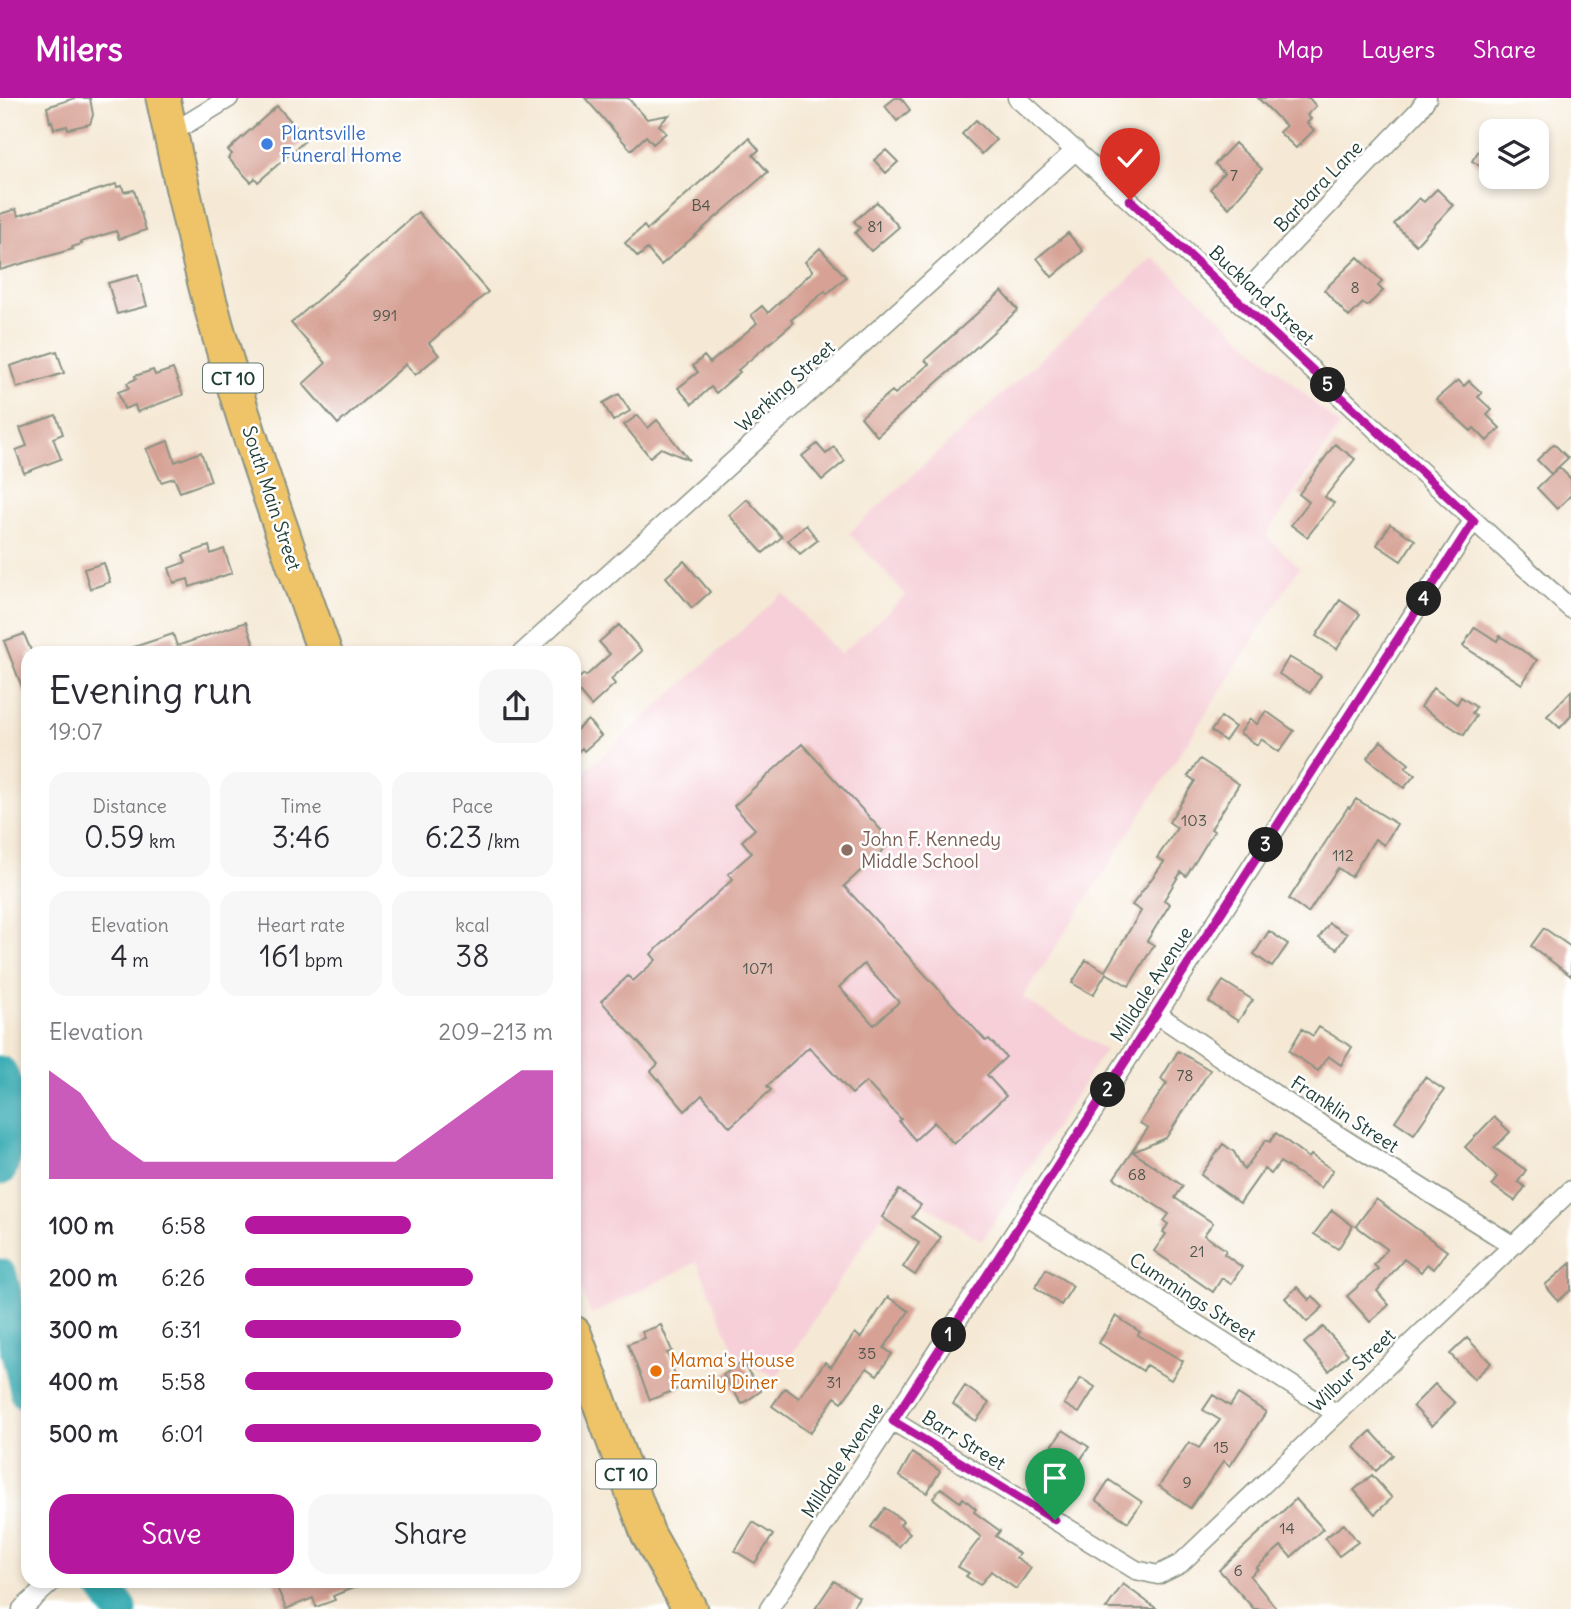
<!DOCTYPE html>
<meta charset="utf-8">
<style>
:root{--surface:#fff;--page:#f7f7f7;--text:#2b2b33;--muted:#7c7c81;--accent:#b5179e}
body{margin:0;font-family:Delius,sans-serif;background:var(--page);color:var(--text);height:100vh;display:flex;flex-direction:column;font-size:26px;white-space:nowrap}
*{box-sizing:border-box;margin:0}
p{font-size:23px;color:var(--muted)}
.icon{flex:none;width:38px;height:38px;fill:none;stroke:currentColor;stroke-width:2;stroke-linecap:round;stroke-linejoin:round}
.map{position:relative;flex:1;overflow:hidden}
.details{position:absolute;left:21px;top:548px;width:560px;height:942px;display:flex;flex-direction:column;background:var(--surface);border-radius:21px;box-shadow:0 4px 10px #0003}
.details>*{flex:none}
.controls{position:absolute;left:1479px;top:21px;display:grid;gap:14px}
.controls a{display:grid;place-items:center;width:70px;height:70px;border-radius:14px;background:var(--surface);box-shadow:0 4px 10px #0003;font-size:35px}
.pin{position:absolute;display:grid;place-items:center;width:60px;height:60px;color:#fff;margin:-72px -30px;border-radius:50% 50% 50% 0;rotate:-45deg;box-shadow:0 0 7px #0007}
.pin .icon{rotate:45deg}
.km{position:absolute;width:35px;height:35px;margin:-18px;border-radius:50%;background:#222;color:#fff;font-size:19px;line-height:35px;text-align:center}
.round{display:grid;place-items:center;flex:none;width:74px;height:74px;border-radius:21px;background:var(--page)}
.overview{display:flex;align-items:center;justify-content:space-between;height:119px;padding:0 28px}
h1{font-size:38px;font-weight:600;line-height:52px}
.metrics{display:grid;grid-template-columns:repeat(3,1fr);gap:10px;height:119px;padding:7px 28px}
.metrics div{display:grid;align-content:center;border-radius:18px;background:var(--page);text-align:center}
.metrics b{font-size:30px;font-weight:600}
.metrics small{font-size:19px;font-weight:400}
.metrics p{font-size:19px}
.chart{height:196px;padding:14px 28px}
.chart p{display:flex;justify-content:space-between}
.chart svg{width:100%;height:126px;margin-top:7px;fill:var(--accent);opacity:.7}
.action{display:flex;gap:14px;margin-top:auto;padding:14px 28px}
.action a{flex:1;height:80px;border-radius:21px;background:var(--accent);color:#fff;font-size:28px;font-weight:600;line-height:80px;text-align:center}
.action a+a{background:var(--page);color:var(--text)}
ul{padding:0 28px;list-style:none;font-size:23px}
li{display:grid;grid-template-columns:112px 84px 1fr;align-items:center;height:52px}
li i{height:18px;border-radius:9px;background:var(--accent)}
header{display:flex;align-items:center;gap:42px;box-sizing:border-box;height:98px;padding:0 35px;background:var(--accent);color:#fff}
header strong{font-size:33px}
nav{display:flex;gap:38px;margin-inline-start:auto;font-size:24px}
.map>svg:first-child{display:block}
.built{fill:#f6cfd8}
.lines{fill:none;stroke-linecap:round;stroke-linejoin:round}
.river{stroke:#39abb2;stroke-width:35}
.building{fill:#d7a295;fill-rule:evenodd}
.street-casing{stroke:#8a9384;stroke-width:21}
.highway-casing{stroke:#8a9384;stroke-width:37}
.street{stroke:#fff;stroke-width:18}
.highway{stroke:#efc469;stroke-width:33}
.route-casing{stroke:#fff;stroke-width:14}
.route{stroke:#b5179e;stroke-width:9}
.shop-dot{fill:#3f7fe0;stroke:#fff;stroke-width:2.5}
.education-dot{fill:#8d6e63;stroke:#fff;stroke-width:2.5}
.food-dot{fill:#e8710a;stroke:#fff;stroke-width:2.5}
.labels{text-anchor:middle;dominant-baseline:central;stroke-width:5;stroke-linejoin:round;paint-order:stroke}
.number-label{font-size:16px;fill:#4d564c}
.shield{fill:#fff;stroke:#627771;stroke-width:2}
.shield-label{font-size:18px;font-weight:bold;fill:#1f3d34}
.shop-label{font-size:19px;fill:#366cbe;stroke:#fff;text-anchor:start}
.street-label{font-size:19px;fill:#1f3d34;stroke:#fff}
.education-label{font-size:19px;fill:#785e54;stroke:#fff;text-anchor:start}
.food-label{font-size:19px;fill:#c56008;stroke:#fff;text-anchor:start}
</style>
<header>
<strong>Milers</strong>
<nav><a>Map</a><a>Layers</a><a>Share</a></nav>
</header>
<div class="map">
<svg width="1571" height="1511" viewBox="0 0 1571 1511">
<rect width="100%" height="100%" fill="#fff"/>
<filter id="ink" filterUnits="userSpaceOnUse"><feTurbulence type="fractalNoise" baseFrequency=".0143" numOctaves="2"/><feDisplacementMap in="SourceGraphic" scale="14" xChannelSelector="R" yChannelSelector="G"/><feConvolveMatrix kernelMatrix="1 2 1 2 8 2 1 2 1" color-interpolation-filters="sRGB"/></filter>
<filter id="wash" filterUnits="userSpaceOnUse"><feTurbulence type="fractalNoise" baseFrequency=".00686" numOctaves="4" result="noise"/><feDisplacementMap in="SourceGraphic" scale="28" xChannelSelector="R" yChannelSelector="G"/><feGaussianBlur stdDeviation="1.57" result="paint"/><feColorMatrix in="noise" values="0 0 0 0 0 0 0 0 0 0 0 0 0 0 0 0 0 1.4 0 .05"/><feComposite in="paint" operator="in"/></filter>
<g filter="url(#wash)">
<rect width="100%" height="100%" fill="#f5e9d5"/>
<path class="built" d="M1153,159L1340,328L1266,438L1300,469L1023,900L1105,952L982,1143L899,1090L777,1279L738,1262L697,1164L591,1217L574,1170V683L783,495L840,556L906,497L849,435Z"/>
<g class="lines">
<path class="river" d="M0,975L12,1005L7,1049L0,1070
M0,1178L28,1296
M99,1482L120,1511"/>
</g>
<g id="blocks">
<path class="building" d="M75,0H90L93,17L90,26L68,31L67,28L54,31L52,23L50,24L47,9Z
M585,0H628L647,21L669,17L659,27L666,35L653,46L646,38L631,52Z
M895,0H901L910,12L897,23L885,8Z
M1258,0H1309L1316,8L1307,17L1311,21L1307,25L1314,32L1296,50L1279,34L1286,28Z
M277,8L307,41L258,84L255,80L251,84L228,60L232,56L228,52Z
M976,22L996,42L982,56L962,36Z
M1491,34V75L1472,63Z
M749,40L759,52L753,57L768,74L661,167L647,151L638,159L625,145L644,128L647,132Z
M1235,45L1262,71L1229,110L1210,91L1224,75L1215,66Z
M886,52L898,64L886,75L874,62Z
M116,86L117,89L122,88L124,94L134,92L146,132L119,141L116,133L81,144L82,146L72,149L73,151L0,172V116L16,111L18,118Z
M1437,91L1453,107L1416,147L1394,126L1419,100L1424,104Z
M877,104L899,129L871,153L855,135L860,130L854,123Z
M418,114L488,194L429,245L439,257L415,277L406,266L338,326L303,286L326,265L291,225Z
M1068,135L1083,153L1052,179L1037,160Z
M820,150L846,179L827,196L825,193L791,222L793,225L738,272L740,274L716,295L711,289L692,306L678,290L698,274L693,268L704,258L710,265L757,225L751,217L762,208L768,215L813,173L805,164Z
M1358,159L1382,183L1378,188L1383,193L1367,208L1363,205L1349,219L1324,192Z
M138,177L147,208L117,216L108,185Z
M1002,193L1018,212L877,338L861,319L892,293L895,296L929,266L925,262Z
M57,253L64,275L17,290L10,268Z
M173,271L183,297L137,314L135,307L124,311L118,294L129,290L127,285L136,281L135,278L153,272L155,277Z
M1458,282L1464,288L1469,283L1482,295L1478,299L1492,312L1487,317L1500,330L1487,343L1474,330L1471,333L1436,301Z
M619,296L630,313L613,323L603,305Z
M56,317L63,336L53,340L61,361L24,375L16,352L27,348L20,330Z
M638,317L648,330L657,322L689,362L661,350L650,359L624,327Z
M168,343L175,364L201,354L211,383L180,394L174,380L161,384L146,351Z
M817,346L826,356L834,349L845,363L822,382L802,358Z
M1335,346L1355,361L1325,399L1334,405L1307,439L1291,427L1309,404L1299,396Z
M1554,346L1568,360L1551,376L1537,362Z
M1559,369L1571,381V397L1557,411L1537,390Z
M747,401L782,439L763,455L729,417Z
M1390,426L1415,442L1401,463L1377,447Z
M806,427L818,442L800,456L788,442Z
M209,448L211,456L224,451L232,475L190,489L188,481L174,485L169,470L186,464L183,457Z
M684,463L710,494L692,510L666,479Z
M104,465L110,484L90,491L84,471Z
M1340,502L1360,516L1337,551L1316,538Z
M246,524L254,547L241,551L242,555H125V552L173,536L177,548Z
M619,527L642,553L611,581L615,586L591,608L574,588V584L584,576L586,578L610,556L599,544Z
M1475,529L1497,543L1500,538L1537,562L1522,586L1463,548Z
M24,536L32,555H28L27,602L4,543Z
M1289,559L1321,578L1310,595L1279,576Z
M1433,590L1457,606L1461,599L1476,609L1472,615L1476,618L1464,637L1421,609Z
M1571,593V618L1560,630L1547,618Z
M1266,613L1294,633L1279,654L1261,641L1257,647L1240,635L1250,621L1257,626Z
M1221,619L1235,629L1225,643L1211,633Z
M588,622L601,638L584,653L582,650L574,657V634Z
M1381,643L1409,666L1405,670L1415,677L1404,690L1367,660Z
M802,646L892,744L844,788L986,943L989,941L1006,959L987,977L1006,998L954,1046L934,1024L915,1042L899,1023L901,1021L866,984L852,996L809,949L767,988L771,992L730,1029L702,997L685,1013L651,973L658,966L601,903L628,878L633,883L656,862L651,856L733,781L728,776L752,755L742,743L755,731L734,708ZM864,866L899,904L874,927L839,889Z
M1200,661L1239,686L1211,731L1214,733L1197,761L1186,778L1181,774L1164,802L1170,806L1147,843L1154,847L1129,888L1106,875L1093,897L1072,885L1086,862L1105,873L1141,813L1132,807L1164,764L1157,760L1177,730L1169,724L1195,683L1188,678Z
M1356,701L1397,726L1384,747L1375,741L1351,779L1338,770L1308,815L1289,801L1348,709L1350,710Z
M1329,825L1347,836L1337,851L1319,840Z
M1544,830L1571,849V878L1531,848Z
M1269,833L1288,846L1272,869L1254,856Z
M1223,883L1253,902L1238,923L1209,904Z
M1319,929L1352,949L1341,967L1328,958L1318,973L1289,953L1302,931L1313,938Z
M1178,953L1210,972L1166,1040L1133,1054L1183,1088L1175,1100L1213,1125L1204,1137L1226,1152L1224,1156L1242,1169L1231,1186L1222,1180L1213,1194L1154,1153L1166,1136L1163,1134L1168,1126L1164,1123L1169,1116L1114,1080L1148,1030L1140,1025L1167,985L1161,981Z
M1425,979L1444,992L1414,1036L1395,1023Z
M1494,1019L1510,1034L1494,1050L1526,1072L1518,1084L1525,1089L1515,1103L1492,1087L1497,1079L1465,1049Z
M1276,1035L1309,1060L1311,1057L1333,1072L1321,1090L1280,1064L1271,1076L1264,1071L1240,1105L1201,1077L1223,1046L1234,1054L1244,1072L1266,1042L1270,1044Z
M899,1092L921,1107L912,1119L941,1139L915,1177L903,1169L919,1145L882,1119Z
M1376,1101L1447,1153L1433,1171L1427,1166L1421,1174L1404,1161L1377,1193L1389,1207L1370,1224L1347,1198L1378,1171L1374,1167L1387,1151L1356,1128Z
M1332,1112L1353,1128L1338,1151L1314,1136Z
M1571,1165V1192L1558,1203L1545,1187Z
M1046,1171L1073,1188L1061,1207L1035,1189Z
M1297,1189L1309,1202L1313,1198L1323,1209L1307,1224L1285,1200Z
M888,1199L909,1213L884,1250L892,1256L877,1277L867,1270L842,1304L835,1299L810,1335L772,1308L785,1290L799,1300L825,1264L831,1269L855,1235L861,1240Z
M1116,1218L1140,1234L1138,1237L1183,1263L1171,1282L1146,1267L1143,1273L1099,1245Z
M661,1227L672,1253L667,1255L680,1290L650,1302L628,1246L645,1240L642,1234Z
M1323,1229L1348,1256L1329,1273L1304,1245Z
M1467,1240L1491,1265L1474,1281L1450,1256Z
M742,1264L761,1293L742,1306L723,1277Z
M1081,1280L1095,1289L1079,1315L1064,1306Z
M1435,1286L1455,1305L1432,1328L1413,1308Z
M965,1288L989,1305L976,1323L953,1306Z
M1238,1296L1266,1314L1230,1368L1224,1363L1190,1410L1159,1388L1189,1344L1199,1350L1220,1322L1203,1312L1213,1297L1230,1308Z
M1063,1332L1089,1349L1073,1373L1069,1371L1064,1379L1041,1364Z
M1371,1333L1393,1357L1376,1373L1354,1349Z
M912,1355L940,1373L927,1395L899,1378Z
M1372,1377L1392,1400L1375,1416L1354,1392Z
M1109,1382L1142,1404L1128,1424L1096,1402Z
M941,1390L960,1404L963,1400L976,1411L974,1414L1000,1433L996,1438L1019,1456L1016,1460L1031,1470L1016,1491L991,1473L980,1487L966,1478L969,1475L958,1469L981,1439L933,1400Z
M1296,1401L1323,1431L1291,1459L1281,1448L1256,1470L1258,1471L1250,1478L1277,1511H1254L1219,1472Z
M885,1410L903,1423L900,1427L910,1435L899,1449L871,1429Z
M753,1424L773,1437L755,1465L735,1453Z
M1344,1426L1358,1444L1339,1458L1325,1440Z
M274,1482H370V1483L333,1498L335,1502L316,1509L313,1500L286,1511Z
M834,1483L859,1499L851,1511H815Z
M1123,1486L1157,1511H1106Z"/>
</g>
</g>
<g filter="url(#ink)">
<use href="#blocks" fill-opacity="0" stroke="#8a9384" stroke-width="2"/>
<g class="lines">
<g class="street-casing">
<path id="street" d="M1017,0C1204,167 1384,343 1571,511
M170,36L229,0
M1238,202L1418,13L1427,0
M522,555L1076,52
M1157,916L1295,1010L1512,1147
M1026,1117L1337,1316
M893,1323L1136,1472L1158,1477L1180,1466L1571,1092
M22,1511L54,1482
M769,1511L1157,916L1473,423"/>
</g>
<g class="highway-casing">
<path id="highway" d="M163,0C177,66 191,132 208,197C240,318 283,437 325,555
M574,1235L648,1436L690,1511"/>
</g>
<use href="#street" class="street"/>
<use href="#highway" class="highway"/>
</g>
</g>
<g class="lines" filter="url(#ink)">
<g class="route-casing">
<path id="route" d="M1055,1422L893,1323L1474,423L1130,102"/>
</g>
<use href="#route" class="route"/>
</g>
<circle class="shop-dot" cx="267" cy="46" r="7"/>
<circle class="education-dot" cx="847" cy="752" r="7"/>
<circle class="food-dot" cx="656" cy="1273" r="7"/>
<g class="labels">
<g class="number-label">
<text x="1234" y="77">7</text>
<text x="701" y="107">B4</text>
<text x="875" y="128">81</text>
<text x="1355" y="189">8</text>
<text x="385" y="217">991</text>
<text x="1194" y="722">103</text>
<text x="1343" y="757">112</text>
<text x="758" y="870">1071</text>
<text x="1185" y="977">78</text>
<text x="1137" y="1076">68</text>
<text x="1197" y="1153">21</text>
<text x="867" y="1255">35</text>
<text x="834" y="1284">31</text>
<text x="1221" y="1349">15</text>
<text x="1187" y="1384">9</text>
<text x="1287" y="1430">14</text>
<text x="1238" y="1472">6</text>
</g>
<g class="shield">
<rect x="203" y="265.5" width="60" height="29" rx="5"/>
<rect x="596" y="1361.5" width="60" height="29" rx="5"/>
</g>
<g class="shield-label">
<text x="233" y="280">CT 10</text>
<text x="626" y="1376">CT 10</text>
</g>
<g class="shop-label">
<text x="281" y="35">Plantsville<tspan x="281" dy="22">Funeral Home</tspan></text>
</g>
<g class="street-label">
<text transform="translate(1318 88) rotate(-46)">Barbara Lane</text>
<text transform="translate(1262 197) rotate(43)">Buckland Street</text>
<text transform="translate(785 288) rotate(-42)">Werking Street</text>
<text transform="translate(272 400) rotate(72)">South Main Street</text>
<text transform="translate(1151 886) rotate(-57)">Milldale Avenue</text>
<text transform="translate(1345 1016) rotate(33)">Franklin Street</text>
<text transform="translate(1193 1199) rotate(33)">Cummings Street</text>
<text transform="translate(1352 1272) rotate(-44)">Wilbur Street</text>
<text transform="translate(964 1342) rotate(32)">Barr Street</text>
<text transform="translate(842 1362) rotate(-57)">Milldale Avenue</text>
</g>
<g class="education-label">
<text x="861" y="741">John F. Kennedy<tspan x="861" dy="22">Middle School</tspan></text>
</g>
<g class="food-label">
<text x="670" y="1262">Mama's House<tspan x="670" dy="22">Family Diner</tspan></text>
</g>
</g>
</svg>
<div class="controls">
<a><svg class="icon" aria-label="layers" viewBox="0 0 24 24"><path d="M12 4l9 5-9 5-9-5zM3 14l9 5 9-5"/></svg></a>
</div>
<div class="pin" style="left:1055px;top:1422px;background:#1e9e55"><svg class="icon" aria-label="arrive" viewBox="0 0 24 24"><path d="M6 21V4h12l-3 4 3 4H6"/></svg></div>
<div class="pin" style="left:1130px;top:102px;background:#d93025"><svg class="icon" aria-label="check" viewBox="0 0 24 24"><path d="M5 12l5 5 9-10"/></svg></div>
<b class="km" style="left:949px;top:1237px">1</b>
<b class="km" style="left:1108px;top:992px">2</b>
<b class="km" style="left:1266px;top:747px">3</b>
<b class="km" style="left:1424px;top:501px">4</b>
<b class="km" style="left:1328px;top:287px">5</b>
<section class="details">
<div class="overview"><div><h1>Evening run</h1><p>19:07</p></div><a class="round"><svg class="icon" aria-label="share" viewBox="0 0 24 24"><path d="M12 15V3M7 8l5-5 5 5M5 13v7h14v-7"/></svg></a></div>
<div class="metrics">
<div><p>Distance</p><b>0.59<small> km</small></b></div>
<div><p>Time</p><b>3:46</b></div>
<div><p>Pace</p><b>6:23<small> /km</small></b></div>
</div>
<div class="metrics">
<div><p>Elevation</p><b>4<small> m</small></b></div>
<div><p>Heart rate</p><b>161<small> bpm</small></b></div>
<div><p>kcal</p><b>38</b></div>
</div>
<div class="chart"><p><span>Elevation</span>209–213 m</p>
<svg viewBox="0 0 160 44" preserveAspectRatio="none"><path d="M0 44V6L10 14L20 30L30 38L40 38L50 38L60 38L70 38L80 38L90 38L100 38L110 38L120 30L130 22L140 14L150 6L160 6V44z"/></svg>
</div>
<ul>
<li><b>100 m</b>6:58<i style="width:54%"></i></li>
<li><b>200 m</b>6:26<i style="width:74%"></i></li>
<li><b>300 m</b>6:31<i style="width:70%"></i></li>
<li><b>400 m</b>5:58<i style="width:100%"></i></li>
<li><b>500 m</b>6:01<i style="width:96%"></i></li>
</ul>
<div class="action"><a>Save</a><a>Share</a></div>
</section>
</div>
